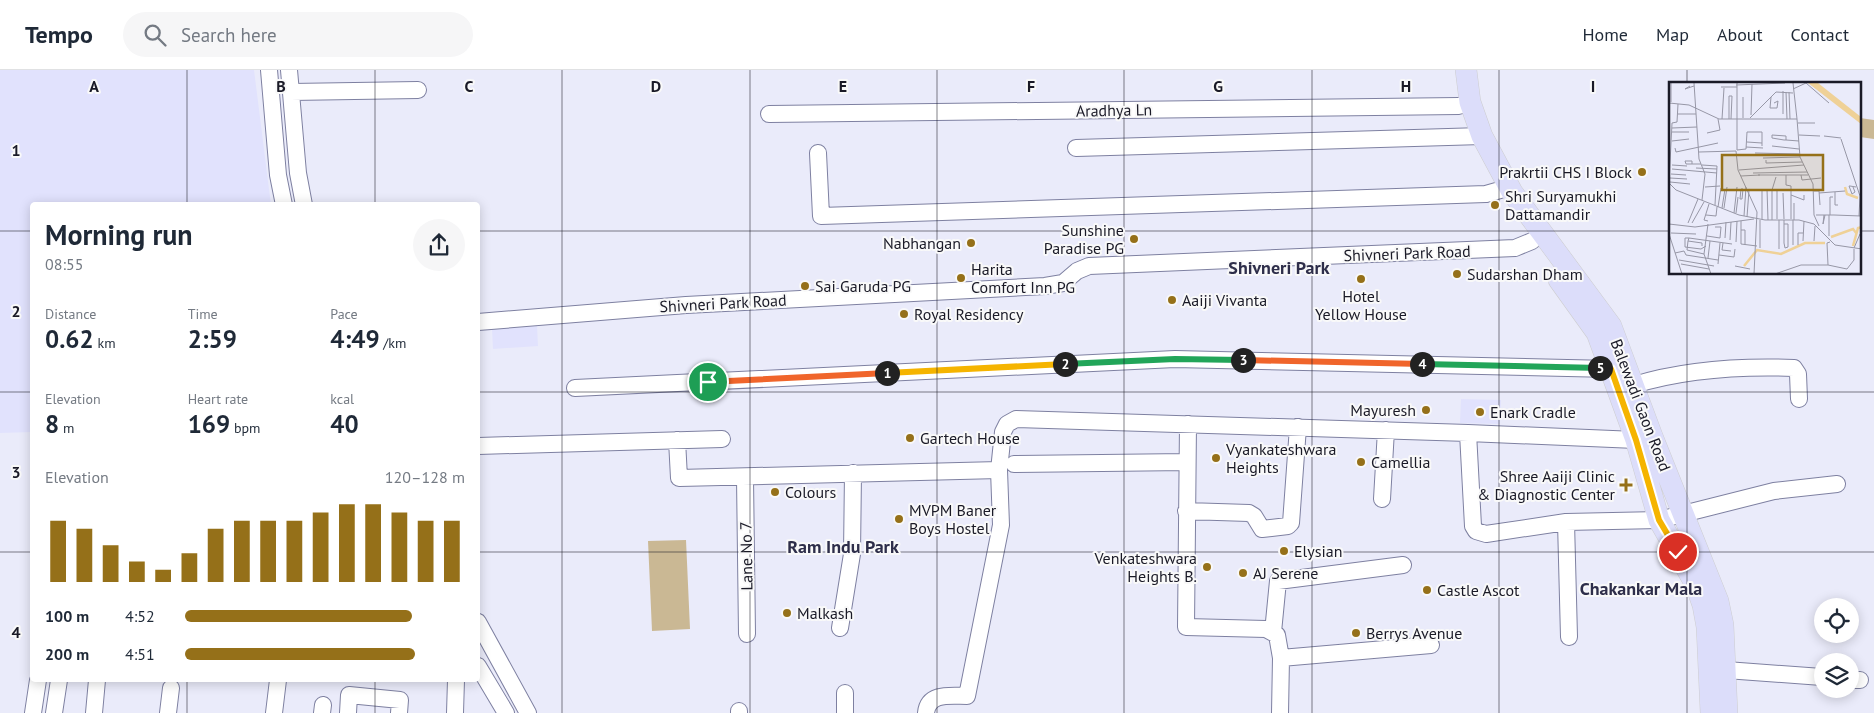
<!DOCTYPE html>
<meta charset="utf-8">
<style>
:root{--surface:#fff;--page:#f6f6f7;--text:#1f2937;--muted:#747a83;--line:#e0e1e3;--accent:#957019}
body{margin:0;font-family:"PT Sans",sans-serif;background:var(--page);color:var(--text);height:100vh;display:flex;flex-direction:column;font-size:19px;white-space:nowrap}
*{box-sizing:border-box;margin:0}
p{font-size:16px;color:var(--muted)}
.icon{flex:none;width:28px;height:28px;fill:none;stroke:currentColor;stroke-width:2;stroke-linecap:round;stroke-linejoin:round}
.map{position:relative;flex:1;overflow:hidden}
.drawer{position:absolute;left:30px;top:132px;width:450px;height:480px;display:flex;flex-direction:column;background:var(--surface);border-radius:5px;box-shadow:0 2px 12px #0003}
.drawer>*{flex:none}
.fabs{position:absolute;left:1814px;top:528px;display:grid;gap:10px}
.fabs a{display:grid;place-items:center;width:45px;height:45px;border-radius:50%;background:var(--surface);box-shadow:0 2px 12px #0003;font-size:25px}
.pin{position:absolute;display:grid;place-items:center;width:42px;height:42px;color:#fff;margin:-21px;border:2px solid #fff;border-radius:50%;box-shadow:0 1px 5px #0007}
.km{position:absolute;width:25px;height:25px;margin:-12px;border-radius:50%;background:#222;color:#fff;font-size:14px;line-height:25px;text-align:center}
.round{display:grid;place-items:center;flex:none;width:52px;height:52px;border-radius:26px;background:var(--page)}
.summary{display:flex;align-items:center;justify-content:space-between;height:85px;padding:0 15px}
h1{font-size:28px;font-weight:600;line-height:38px}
.metrics{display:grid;grid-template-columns:repeat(3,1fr);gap:8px;height:85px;padding:5px 15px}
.metrics div{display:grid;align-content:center}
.metrics b{font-size:25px;font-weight:600}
.metrics small{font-size:14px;font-weight:400}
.metrics p{font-size:14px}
.chart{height:140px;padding:10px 15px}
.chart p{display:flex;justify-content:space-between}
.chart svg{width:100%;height:90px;margin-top:5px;stroke:var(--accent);stroke-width:6}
ul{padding:0 15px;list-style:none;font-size:16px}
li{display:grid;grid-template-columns:80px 60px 1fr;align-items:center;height:38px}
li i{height:12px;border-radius:6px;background:var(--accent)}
header{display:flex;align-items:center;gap:30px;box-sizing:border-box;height:70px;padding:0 25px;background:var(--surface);border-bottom:1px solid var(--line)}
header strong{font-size:24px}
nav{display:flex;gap:28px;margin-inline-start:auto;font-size:18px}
.search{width:350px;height:45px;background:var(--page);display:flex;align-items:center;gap:12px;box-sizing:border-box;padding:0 18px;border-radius:28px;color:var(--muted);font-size:19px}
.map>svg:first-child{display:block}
.built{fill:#e1e2fd}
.green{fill:#cab894}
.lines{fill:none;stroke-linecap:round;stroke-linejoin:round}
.minor-casing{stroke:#7e80a1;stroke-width:18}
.major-casing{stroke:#cdcdcf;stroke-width:22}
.minor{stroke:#fff;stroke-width:16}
.major{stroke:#dcddfa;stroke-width:21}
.split-1-casing{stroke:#fff;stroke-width:10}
.split-2-casing{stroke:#fff;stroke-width:10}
.split-3-casing{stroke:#fff;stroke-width:10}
.split-4-casing{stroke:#fff;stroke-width:10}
.split-5-casing{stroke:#fff;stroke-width:10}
.split-6-casing{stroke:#fff;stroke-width:10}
.split-1{stroke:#f0652b;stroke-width:6}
.split-2{stroke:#f5b400;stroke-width:6}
.split-3{stroke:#22a559;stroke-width:6}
.split-4{stroke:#f0652b;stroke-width:6}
.split-5{stroke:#22a559;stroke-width:6}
.split-6{stroke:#f5b400;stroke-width:6}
.grid{fill:none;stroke:#1a1a27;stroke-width:1;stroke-opacity:0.55}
.poi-dot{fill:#957019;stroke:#f9f9f9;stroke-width:2}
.labels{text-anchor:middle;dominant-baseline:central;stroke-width:4;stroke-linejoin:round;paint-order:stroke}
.street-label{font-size:16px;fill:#1a1a27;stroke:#f9f9f9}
.poi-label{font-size:16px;fill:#1a1a27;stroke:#f9f9f9;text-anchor:start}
.neighbourhood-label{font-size:18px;font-weight:bold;fill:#2e2e4a;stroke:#f9f9f9}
.inset-river{fill:none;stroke:#efd197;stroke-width:2.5}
.inset-road{fill:none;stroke:#9797a6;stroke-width:1}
.view{fill:#957019;fill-opacity:0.15;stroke:#957019;stroke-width:2.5}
.inset-edge{fill:none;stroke:#1a1a27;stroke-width:2.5}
.grid-label{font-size:16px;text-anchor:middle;font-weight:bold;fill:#1a1a27;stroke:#f9f9f9;stroke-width:4;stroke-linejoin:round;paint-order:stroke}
</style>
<header>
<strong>Tempo</strong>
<div class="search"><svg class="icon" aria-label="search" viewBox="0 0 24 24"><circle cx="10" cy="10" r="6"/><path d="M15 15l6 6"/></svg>Search here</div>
<nav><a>Home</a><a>Map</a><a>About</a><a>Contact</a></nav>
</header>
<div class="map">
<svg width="1874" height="643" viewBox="0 0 1874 643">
<rect width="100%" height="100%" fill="#eaebfa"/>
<path class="built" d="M0,0H254L271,135H32V362L0,363Z
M537,256L538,276L493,279L492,259Z
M1461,329L1501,330L1500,354L1460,353Z"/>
<path class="green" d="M1860,48L1874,50V69L1860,67Z
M686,470L690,559L652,561L648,471Z"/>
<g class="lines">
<g class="minor-casing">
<path id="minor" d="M269,0L278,105L284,135
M289,0L298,103L304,135
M291,22L418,20
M769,44L1459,36
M1076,78L1482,66
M818,83L821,146L1486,124L1500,120
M478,252L686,235L1045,216L1063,213L1077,201L1089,196L1515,178L1532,171
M1634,315C1686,299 1739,296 1794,298L1798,304L1799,329
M575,318L1175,289L1611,299
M1188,354L1186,557L1266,559L1277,565L1281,588L1280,643
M1468,363L1473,456L1476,461L1486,464L1566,452L1659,450L1774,421L1837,414
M677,370L679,408L999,400
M478,376L722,369
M1014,394L1187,392
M745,408L747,564
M1382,429L1386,360
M1186,441L1249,443L1254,446L1262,459L1288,456L1291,453L1298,357
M1566,452L1569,567
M478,552L528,643
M840,558L852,484L853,403
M1273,562L1278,511L1403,495
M1281,588L1431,575
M478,596L506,643
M1726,600L1822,607
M1850,610H1860
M845,623V643
M739,641V643
M33,643L38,610
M54,643L59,610
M94,643L97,610
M168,643L171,618
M274,643L278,610
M322,643L323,635
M348,643L349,625L400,630L399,643
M455,643L456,610
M926,643C928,622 951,626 967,626L1001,455L999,400L1003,362L1007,354L1016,349L1468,363L1636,370L1645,368"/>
</g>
<g class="major-casing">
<path id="major" d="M1466,0L1470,32L1482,66L1512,122L1611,256L1652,366L1718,531L1723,555L1727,643
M1559,210L1597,263L1636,370L1659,450L1696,515L1703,535L1707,557L1711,643"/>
</g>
<use href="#minor" class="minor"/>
<use href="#major" class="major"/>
</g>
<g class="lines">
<g class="split-1-casing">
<path id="split-1" d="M708,312L887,303"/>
</g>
<g class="split-2-casing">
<path id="split-2" d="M887,303L1065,294"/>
</g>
<g class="split-3-casing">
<path id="split-3" d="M1065,294L1175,289L1243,290"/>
</g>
<g class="split-4-casing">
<path id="split-4" d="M1243,290L1422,294"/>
</g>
<g class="split-5-casing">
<path id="split-5" d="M1422,294L1600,298"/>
</g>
<g class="split-6-casing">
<path id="split-6" d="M1600,298L1611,299L1636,370L1659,450L1678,482"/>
</g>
<use href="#split-1" class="split-1"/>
<use href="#split-2" class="split-2"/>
<use href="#split-3" class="split-3"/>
<use href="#split-4" class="split-4"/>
<use href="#split-5" class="split-5"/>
<use href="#split-6" class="split-6"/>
</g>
<path class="grid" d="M187,0V135M375,0V135M562,0V643M750,0V643M937,0V643M1124,0V643M1312,0V643M1499,0V643M1687,0V14M0,161H32M478,161H1670M1860,161H1874M1687,204V643M0,322H32M478,322H1874M0,482H32M478,482H1874M187,610V643M375,610V643"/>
<g class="poi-dot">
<circle cx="1642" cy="102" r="5"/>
<circle cx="1495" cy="135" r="5"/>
<circle cx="1134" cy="169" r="5"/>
<circle cx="971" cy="173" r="5"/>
<circle cx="1457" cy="204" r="5"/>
<circle cx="961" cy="208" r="5"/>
<circle cx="1361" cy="209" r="5"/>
<circle cx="805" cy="216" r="5"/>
<circle cx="1172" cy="230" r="5"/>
<circle cx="904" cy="244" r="5"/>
<circle cx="1426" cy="340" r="5"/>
<circle cx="1480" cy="342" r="5"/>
<circle cx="910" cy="368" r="5"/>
<circle cx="1216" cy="388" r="5"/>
<circle cx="1361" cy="392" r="5"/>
<path d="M1623.5 407.5h5v5h5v5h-5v5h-5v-5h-5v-5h5z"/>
<circle cx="775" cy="422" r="5"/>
<circle cx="899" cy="449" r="5"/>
<circle cx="1284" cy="481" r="5"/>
<circle cx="1207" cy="497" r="5"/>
<circle cx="1243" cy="503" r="5"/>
<circle cx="1427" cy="520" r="5"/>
<circle cx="787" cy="543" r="5"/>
<circle cx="1356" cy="563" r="5"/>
</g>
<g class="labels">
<g class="street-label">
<text transform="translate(1114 40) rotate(-1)">Aradhya Ln</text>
<text transform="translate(1407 183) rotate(-2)">Shivneri Park Road</text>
<text transform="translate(723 233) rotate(-3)">Shivneri Park Road</text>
<text transform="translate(1641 335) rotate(69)">Balewadi Gaon Road</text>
<text transform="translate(746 486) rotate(-91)">Lane No 7</text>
</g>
<g class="poi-label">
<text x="1632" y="102" text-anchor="end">Prakrtii CHS I Block</text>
<text x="1505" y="126">Shri Suryamukhi<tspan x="1505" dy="18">Dattamandir</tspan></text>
<text x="1124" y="160" text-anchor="end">Sunshine<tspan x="1124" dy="18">Paradise PG</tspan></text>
<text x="961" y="173" text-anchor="end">Nabhangan</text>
<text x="971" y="199">Harita<tspan x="971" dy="18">Comfort Inn PG</tspan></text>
<text x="1467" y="204">Sudarshan Dham</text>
<text x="815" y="216">Sai Garuda PG</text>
<text x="1361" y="226" text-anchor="middle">Hotel<tspan x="1361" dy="18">Yellow House</tspan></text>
<text x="1182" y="230">Aaiji Vivanta</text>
<text x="914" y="244">Royal Residency</text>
<text x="1416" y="340" text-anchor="end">Mayuresh</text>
<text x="1490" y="342">Enark Cradle</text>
<text x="920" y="368">Gartech House</text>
<text x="1226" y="379">Vyankateshwara<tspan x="1226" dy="18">Heights</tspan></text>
<text x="1371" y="392">Camellia</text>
<text x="1615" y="406" text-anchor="end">Shree Aaiji Clinic<tspan x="1615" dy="18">&amp; Diagnostic Center</tspan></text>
<text x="785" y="422">Colours</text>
<text x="909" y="440">MVPM Baner<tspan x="909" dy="18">Boys Hostel</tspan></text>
<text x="1294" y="481">Elysian</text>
<text x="1197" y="488" text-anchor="end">Venkateshwara<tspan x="1197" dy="18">Heights B.</tspan></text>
<text x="1253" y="503">AJ Serene</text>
<text x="1437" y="520">Castle Ascot</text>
<text x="797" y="543">Malkash</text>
<text x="1366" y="563">Berrys Avenue</text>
</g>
<g class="neighbourhood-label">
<text x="1279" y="197">Shivneri Park</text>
<text x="843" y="476">Ram Indu Park</text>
<text x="1641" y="518">Chakankar Mala</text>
</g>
</g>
<g transform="translate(1669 12)">
<rect width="192" height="192" fill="#eaebfa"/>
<path d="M139,1H149L192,35V42Z" fill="#efd197"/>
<path class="inset-river" d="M176,105L178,112L189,116M162,155L184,147L188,152M184,164L189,146L193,145M75,184L88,168L112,172L136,161H156"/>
<path class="inset-road" d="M25,1L30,77L36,92L33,118M124,1L128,37M67,3L116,1M21,4L16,7L25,4M52,5H68M124,7L137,1L160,21M114,9V32M117,10L118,37M120,10L121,37M60,14H63L62,37M60,14V37M102,15L101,26H108L109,19L105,21M2,20V1M0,21L20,23L50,37H128M9,32H27M82,33L83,2M74,36V15M81,36L107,10L124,11M53,37L55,6M128,37L131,75L144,102L145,133L150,144M129,41H146M3,46L28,45M3,50H20M38,51L51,48L49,37M130,53L151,54M155,54L172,56M172,57L191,114L190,134M117,58V54L103,53V56L115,58H117L130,59M3,59L20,57M78,60L93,61M103,64L130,67M77,65L94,66M6,66L7,70L49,61M68,68V1M68,68L77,67L78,50H93V64M67,69L69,88L88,130L85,192M30,70L67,69M86,71L130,72M94,76L131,75M97,78V81L133,80M23,82V79H16L17,82H32M3,83L18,84M33,83L48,84L46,123M27,86L48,87M3,87L48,91M70,88L135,83M84,91L138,90M2,92L17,93M89,93H139M117,93V103L122,104V137M132,93L133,98L152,96M72,94L91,93M1,96L18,97M1,100L21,102M0,101L3,41L8,40L9,22M0,101L7,108L70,133L96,138H130L145,142L166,163L193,167M36,105L51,104M184,105L186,110L183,112L180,104H181L187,105M72,107H74L73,117H71ZM98,107L99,138M93,108V137M108,109V137M145,109H150L151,123M166,110V123H169M114,111L115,137M150,111L176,109M122,113L135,118V113M125,121V138M49,125L52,106M53,126L56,107M55,126L58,105M65,131L68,105M67,131L69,115M37,133L47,134L48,125M147,133H165M155,133L154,142L156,133M161,133V115H164M165,133L192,134M75,134L77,105M78,135L80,108M91,138V166M103,138V108L107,95M110,138V167M115,138V161L116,166L119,165V142H115M39,139L35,138L40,122M72,139V162L88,164M19,141L29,117M23,141L35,120M0,142L26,145L85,137M39,142L35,172L42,192M72,148H76V163M2,151L27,152M0,152L13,192M38,154L51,156L52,145H46M160,154V133M20,156H16V165L32,167L37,164M56,156L57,140M61,158L62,140M19,159L20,156L63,162M134,159L135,139M145,159L146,144M67,160L68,139M54,161L53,168L62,169M124,163V138M129,163V151H134M185,166L191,152M18,168L19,159L33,161V164M18,168L35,172M6,171L15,169L17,173L49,178M50,173L65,175L66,167M39,176L41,159M10,178L45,184M12,182L40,187M49,182L51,161M159,183L158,161L161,160M66,184L81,187M106,192L132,183H159L178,187L185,178V167"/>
<path class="view" d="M53,73H154V108H53Z"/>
<rect width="192" height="192" class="inset-edge"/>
</g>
<g class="grid-label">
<text x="94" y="22">A</text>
<text x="281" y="22">B</text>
<text x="469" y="22">C</text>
<text x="656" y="22">D</text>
<text x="843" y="22">E</text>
<text x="1031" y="22">F</text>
<text x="1218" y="22">G</text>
<text x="1406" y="22">H</text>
<text x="1593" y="22">I</text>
<text x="16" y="86">1</text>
<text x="16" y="247">2</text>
<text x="16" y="408">3</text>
<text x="16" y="568">4</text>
</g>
</svg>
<div class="fabs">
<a><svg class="icon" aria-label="locate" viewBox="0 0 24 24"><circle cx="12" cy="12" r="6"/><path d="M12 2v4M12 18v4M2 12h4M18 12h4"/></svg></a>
<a><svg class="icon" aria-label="layers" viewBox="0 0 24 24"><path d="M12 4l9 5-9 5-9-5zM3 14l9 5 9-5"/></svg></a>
</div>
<div class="pin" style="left:708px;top:312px;background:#1e9e55"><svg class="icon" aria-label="arrive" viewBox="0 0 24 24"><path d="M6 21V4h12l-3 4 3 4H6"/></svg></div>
<div class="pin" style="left:1678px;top:482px;background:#d93025"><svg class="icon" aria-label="check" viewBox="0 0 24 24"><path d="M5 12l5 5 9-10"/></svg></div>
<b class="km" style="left:887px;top:303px">1</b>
<b class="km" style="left:1065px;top:294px">2</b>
<b class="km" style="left:1243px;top:290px">3</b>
<b class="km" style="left:1422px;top:294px">4</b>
<b class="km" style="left:1600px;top:298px">5</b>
<section class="drawer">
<div class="summary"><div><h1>Morning run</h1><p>08:55</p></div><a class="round"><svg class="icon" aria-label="share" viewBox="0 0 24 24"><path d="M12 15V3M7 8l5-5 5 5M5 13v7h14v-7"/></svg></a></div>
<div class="metrics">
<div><p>Distance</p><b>0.62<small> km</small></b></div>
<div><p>Time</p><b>2:59</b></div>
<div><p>Pace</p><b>4:49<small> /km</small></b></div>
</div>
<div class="metrics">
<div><p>Elevation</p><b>8<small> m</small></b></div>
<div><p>Heart rate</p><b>169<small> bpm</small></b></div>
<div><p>kcal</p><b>40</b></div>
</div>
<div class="chart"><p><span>Elevation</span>120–128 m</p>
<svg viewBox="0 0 160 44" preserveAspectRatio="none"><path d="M5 44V14M15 44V18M25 44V26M35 44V34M45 44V38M55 44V30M65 44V18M75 44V14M85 44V14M95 44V14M105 44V10M115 44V6M125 44V6M135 44V10M145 44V14M155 44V14"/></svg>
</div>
<ul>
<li><b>100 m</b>4:52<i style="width:81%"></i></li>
<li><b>200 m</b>4:51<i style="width:82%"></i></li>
</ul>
</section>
</div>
